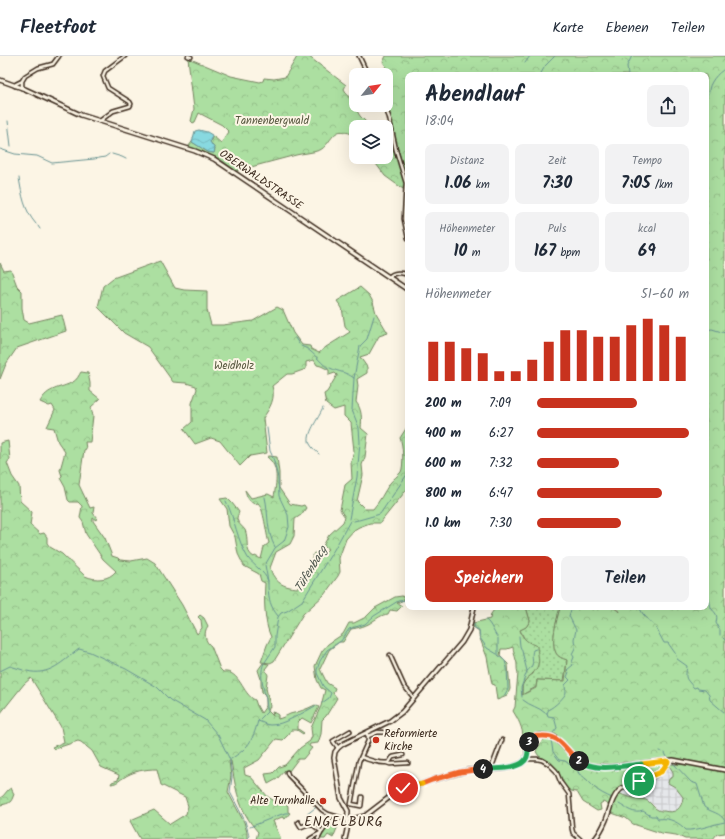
<!DOCTYPE html>
<html lang="de">
<meta charset="utf-8">
<style>
:root{--surface:#fff;--page:#f2f2f3;--text:#1f2937;--muted:#747a83;--line:#e0e1e3;--accent:#c8321e}
body{margin:0;font-family:Kalam,sans-serif;background:var(--page);color:var(--text);height:100vh;display:flex;flex-direction:column;font-size:15px;white-space:nowrap}
*{box-sizing:border-box;margin:0}
p{font-size:13px;color:var(--muted)}
.icon{flex:none;width:22px;height:22px;fill:none;stroke:currentColor;stroke-width:2;stroke-linecap:round;stroke-linejoin:round}
.map{position:relative;flex:1;overflow:hidden}
.panel{position:absolute;left:405px;top:16px;width:304px;height:538px;display:flex;flex-direction:column;background:var(--surface);border-radius:8px;box-shadow:0 4px 16px #0002}
.panel>*{flex:none}
.needle{width:26px;rotate:60deg}
.fabs{position:absolute;left:349px;top:12px;display:grid;gap:8px}
.fabs a{display:grid;place-items:center;width:44px;height:44px;border-radius:8px;background:var(--surface);box-shadow:0 4px 16px #0002;font-size:20px}
.pin{position:absolute;display:grid;place-items:center;width:34px;height:34px;color:#fff;margin:-17px;border:2px solid #fff;border-radius:50%;box-shadow:0 1px 4px #0007}
.km{position:absolute;width:20px;height:20px;margin:-10px;border-radius:50%;background:#222;color:#fff;font-size:11px;line-height:20px;text-align:center}
.round{display:grid;place-items:center;flex:none;width:42px;height:42px;border-radius:8px;background:var(--page)}
.headline{display:flex;align-items:center;justify-content:space-between;height:68px;padding:0 20px}
h1{font-size:22px;font-weight:800;line-height:30px}
.figures{display:grid;grid-template-columns:repeat(3,1fr);gap:6px;height:68px;padding:4px 20px}
.figures div{display:grid;align-content:center;border-radius:8px;background:var(--page);text-align:center}
.figures b{font-size:17px;font-weight:800}
.figures small{font-size:11px;font-weight:400}
.figures p{font-size:11px}
.chart{height:112px;padding:8px 20px}
.chart p{display:flex;justify-content:space-between}
.chart svg{width:100%;height:72px;margin-top:4px;stroke:var(--accent);stroke-width:6}
.action{display:flex;gap:8px;margin-top:auto;padding:8px 20px}
.action a{flex:1;height:46px;border-radius:8px;background:var(--accent);color:#fff;font-size:16px;font-weight:800;line-height:46px;text-align:center}
.action a+a{background:var(--page);color:var(--text)}
ul{padding:0 20px;list-style:none;font-size:13px}
li{display:grid;grid-template-columns:64px 48px 1fr;align-items:center;height:30px}
li i{height:10px;border-radius:5px;background:var(--accent)}
header{display:flex;align-items:center;gap:24px;box-sizing:border-box;height:56px;padding:0 20px;background:var(--surface);border-bottom:1px solid var(--line)}
header strong{font-size:19px}
nav{display:flex;gap:22px;margin-inline-start:auto;font-size:14px}
.map>svg:first-child{display:block}
.industrial{fill:url(#industrial-grid)}
.grass{fill:url(#grass-dots);stroke:#748460}
.forest{fill:url(#forest-crowns);stroke:#748460}
.cemetery{fill:url(#cemetery-stones);stroke:#748460}
.water{fill:url(#water-waves);stroke:#699392}
.lines{fill:none;stroke-linecap:round;stroke-linejoin:round}
.stream{stroke:#699392;stroke-width:1}
.minor-casing{stroke:#3b2a1e;stroke-width:5.5}
.tertiary-casing{stroke:#3b2a1e;stroke-width:6}
.minor{stroke:#fcf5e5;stroke-width:2.5}
.tertiary{stroke:#fcf5e5;stroke-width:3}
.split-1-casing{stroke:#fff;stroke-width:8}
.split-2-casing{stroke:#fff;stroke-width:8}
.split-3-casing{stroke:#fff;stroke-width:8}
.split-4-casing{stroke:#fff;stroke-width:8}
.split-5-casing{stroke:#fff;stroke-width:8}
.split-6-casing{stroke:#fff;stroke-width:8}
.split-1{stroke:#f5b400;stroke-width:5}
.split-2{stroke:#22a559;stroke-width:5}
.split-3{stroke:#f0652b;stroke-width:5}
.split-4{stroke:#22a559;stroke-width:5}
.split-5{stroke:#f0652b;stroke-width:5}
.split-6{stroke:#f5b400;stroke-width:5}
.poi-dot{fill:#c8321e;stroke:#fcf5e5;stroke-width:1.5}
.labels{text-anchor:middle;dominant-baseline:central;stroke-width:4;stroke-linejoin:round;paint-order:stroke}
.park-label{font-size:11px;fill:#57573f;stroke:#fcf5e5}
.street-label{font-size:11px;fill:#3b2a1e;stroke:#fcf5e5}
.poi-label{font-size:11px;fill:#3b2a1e;stroke:#fcf5e5;text-anchor:start}
.water-label{font-size:12px;font-style:italic;fill:#4e564e;stroke:#fcf5e5}
.quarter-label{font-size:13px;letter-spacing:1px;fill:#3b2a1e;stroke:#fcf5e5}
</style>
<header>
<strong>Fleetfoot</strong>
<nav><a>Karte</a><a>Ebenen</a><a>Teilen</a></nav>
</header>
<div class="map">
<svg width="725" height="783" viewBox="0 0 725 783">
<defs>
<pattern id="industrial-grid" width="8" height="8" patternUnits="userSpaceOnUse"><rect width="8" height="8" fill="#e5e7ea"/><path d="M0 4h8M4 0v8" fill="none" stroke="#c5c6c8"/></pattern>
<pattern id="grass-dots" width="8" height="8" patternUnits="userSpaceOnUse"><rect width="8" height="8" fill="#acdfa1"/><path d="M2 2h.1M6 6h.1" fill="none" stroke="#95c08a" stroke-width="1.8" stroke-linecap="round"/></pattern>
<pattern id="forest-crowns" width="20" height="18" patternUnits="userSpaceOnUse"><rect width="20" height="18" fill="#acdfa1"/><path d="M2 6a3 3 0 1 1 6 0M12 15a3 3 0 1 1 6 0" fill="none" stroke="#95c08a"/></pattern>
<pattern id="cemetery-stones" width="16" height="16" patternUnits="userSpaceOnUse"><rect width="16" height="16" fill="#acdfa1"/><path d="M2 7V4a2 2 0 0 1 4 0v3zM10 15v-3a2 2 0 0 1 4 0v3z" fill="#95c08a"/></pattern>
<pattern id="water-waves" width="16" height="10" patternUnits="userSpaceOnUse"><rect width="16" height="10" fill="#88d9e0"/><path d="M0 5q4-4 8 0t8 0" fill="none" stroke="#76bac0"/></pattern>
</defs>
<rect width="100%" height="100%" fill="#fcf5e5"/>
<filter id="ink" filterUnits="userSpaceOnUse"><feTurbulence type="fractalNoise" baseFrequency=".025" numOctaves="2"/><feDisplacementMap in="SourceGraphic" scale="8" xChannelSelector="R" yChannelSelector="G"/><feConvolveMatrix kernelMatrix="1 2 1 2 8 2 1 2 1" color-interpolation-filters="sRGB"/></filter>
<g filter="url(#ink)">
<path class="industrial" d="M665,706L668,708L673,716V721L669,723L671,729L675,731L683,741L679,752L676,756H669L658,754L652,748L645,744L633,743L620,738L616,735L629,727L660,713Z"/>
<path class="grass" d="M526,551L560,552C557,563 550,586 556,597C558,601 562,602 567,604L564,625L537,624L536,631L522,639V629L527,622L533,618L535,613L528,587L524,582L520,574L526,571L530,565Z"/>
<path class="forest" d="M296,0H308L346,29L344,33L360,60L371,71H356V81C353,78 350,77 345,76C333,72 330,89 320,94C312,97 304,97 296,99C276,104 256,110 236,115L220,103L188,91L192,86L208,96L214,97L215,93L210,86L213,80L221,87L229,76L222,69L199,57L195,66L193,67L191,65L194,53L188,2L231,20L260,26L263,25L264,22L274,23L285,21L297,1Z
M386,0H725V712C703,707 681,703 658,704C636,705 611,713 588,707C568,702 563,673 538,678C532,679 530,680 526,685L523,682C523,672 518,663 513,655L515,651L518,617C516,612 518,608 516,604C515,599 513,596 513,591L507,593H501L500,600L508,608L510,633L507,640L497,644L495,629L492,628L487,601L479,580V575L473,571V567L490,563L491,558L496,551H526L530,565L526,571L520,574C522,583 529,587 537,590C537,595 540,605 538,609C533,623 520,620 522,639L536,632L537,624L565,625L567,604C562,602 558,601 556,597C550,586 557,563 560,552L557,551H614V552L620,556L619,554L615,551H706V19H408V148L405,146L408,132L407,127L395,82L392,65L384,49H386V19H380L386,10L383,6Z
M386,85C398,97 404,115 405,132L403,133L385,120L371,101H386Z
M160,205L175,232L184,234L207,235V254L211,269H223L253,265L277,251L283,254L293,277L302,289L310,290L311,293L319,297L326,291L350,276L345,270L342,252L337,245L360,231L369,239L373,246L376,257L388,277L379,280L369,298L360,301L367,311V317L357,323L358,330L356,346C362,353 362,363 361,372L368,378L365,401L362,409L363,419L357,445L365,453H373C380,445 384,436 390,427C393,423 398,420 401,416C404,410 403,388 400,382L407,371L408,367V432L380,467H370L359,471L354,474L346,483L339,502L340,516L338,520L324,539L303,558L274,605L270,607L261,606L267,589L271,581C264,567 264,542 265,527L261,525L259,518L244,510L238,498L235,481L229,470L227,453L220,443L227,442L232,447L239,456C238,459 237,460 237,463C238,468 242,470 245,474C249,482 244,496 254,501L255,500L261,503L264,491L269,487C266,478 264,452 258,447L254,448C248,444 247,441 245,434L251,442L268,438L274,441C276,427 280,411 267,401L269,400L277,401L279,417V432L290,448L301,450L304,449L306,452L301,459L295,463L294,480L290,488L276,496L270,512C275,527 283,531 298,532L304,523L314,497H318V500L322,499L328,493L323,490L329,479L343,466L345,461L340,454L345,429L352,423L351,406L354,395L351,367L344,360V351L334,354L326,348L324,338L327,336L337,319L335,317L329,319V314L321,310L317,309L314,304L306,306V313L292,318H287L272,330C276,342 270,352 263,362L267,397L250,400L240,410L220,385L211,382L195,388L184,373L192,366V347L197,333L196,330L186,327L173,326L148,291L124,277L98,251L103,230L113,222Z
M0,207L4,215L11,214L17,230L22,235V252L24,264L29,267L62,259L66,275L17,292L6,308L0,323Z
M81,316L88,317L90,327V335L100,343L91,351L93,360L90,386H85L86,393L84,394L79,429L90,452L94,451L93,457L97,462L96,464L93,462V465L105,482L112,500L118,502L120,504L131,505L147,502L155,507L182,549L197,578L202,572L201,564L198,561L200,559L204,562L208,570C203,576 205,586 211,590L220,613L223,616C240,614 242,638 255,644L257,650L261,657L266,650V642L265,639L262,636L261,629V623L258,614L263,607L269,608L265,613L268,619L266,632L270,650L268,655L273,660L272,656L275,657L278,659V663C282,662 286,660 290,658C299,656 307,653 315,649L319,651L311,667L302,662L298,666V673L304,677L303,678L297,674H291L289,678L283,684L276,683L259,704L244,712L245,719L251,721L268,741L278,747L282,745L288,750V756L290,757L285,763L282,761L273,765L281,783H256L258,776C238,753 236,734 231,705H229L231,720L228,736L244,766L247,776V783H140L130,765L133,763L154,754L170,768L186,758L188,750L185,741L161,729L157,713C145,713 133,715 123,722C118,725 118,727 111,728L112,726L118,724L119,719L101,711L92,695L81,686L78,685L54,693L52,691L64,686L61,671L31,622L24,628L0,658V387L8,385L10,403L7,407L12,420L19,430L20,445L32,456L30,469L40,478L44,477L47,481V487L50,491L62,498L85,520C96,525 109,524 116,515L103,503L86,478L83,466L80,462L82,450L78,446H70L68,444L65,431L60,422L62,420L60,414L65,396L58,386L54,372L47,371L55,354L52,349L49,350L40,346C48,331 60,333 73,326C77,324 79,319 81,316Z
M402,540L406,543L397,547L402,550L397,555L390,554L388,558C381,559 378,562 373,565C367,570 358,572 351,573L343,586H339L329,594L320,613L327,627L335,632L333,637L337,642L326,660L322,664L321,678L318,687L310,688L309,690L312,692L303,703H298L289,715L285,714L277,723L268,728L265,718L273,717L279,711L285,709L300,692L310,685L312,680L311,672L321,650L325,634L321,632L317,624L315,610L322,595L328,588L343,578L349,567H354L366,561L375,552L395,541Z
M545,681C562,681 567,700 581,708C598,717 647,711 665,706C653,722 630,722 616,735C627,743 634,741 646,744C651,746 653,752 658,754C660,755 662,755 664,755C675,758 682,753 683,741L675,731L668,727L669,723L673,721V716L668,708L691,709L725,715V777L717,778L713,783H685L676,779L661,777L633,768L626,762L609,756V749L603,746L600,748L601,754L597,755L583,746L577,736C559,735 560,716 548,705C543,701 539,703 536,695Z
M11,732L14,738C11,747 10,747 1,749L0,748V742C5,740 6,734 11,732Z"/>
<path class="cemetery" d="M328,766L338,770L333,782L328,779L325,783H317Z"/>
<path class="water" d="M199,74L207,76L212,79L210,86L215,93L214,97L208,96L192,86L195,75Z"/>
<g class="lines">
<path class="stream" d="M525,7L530,0
M545,10L555,0
M540,19L544,12
M628,19L627,10L632,0
M709,36C708,28 718,16 725,13
M706,40L708,38
M8,65L11,90
M0,93L15,98L37,100L52,107L94,103L105,101L109,98
M112,98L122,101L126,103
M19,122C22,139 24,154 36,168
M38,170L40,173
M706,274L712,273L725,277
M295,282L299,288
M301,290C313,294 318,305 328,312
M330,312C341,317 344,315 354,322L352,354L359,372L360,386L357,421L349,463
M354,322L360,290L367,283L374,260
M267,372L270,395L272,399
M319,398C316,395 312,392 310,388C305,379 319,362 323,352
M265,441C269,458 266,475 275,491
M226,445C235,463 237,484 248,502C254,510 265,516 268,525C268,527 268,529 268,531C269,544 270,550 278,560
M359,464L380,458L408,417
M354,465L358,464
M268,525L265,509L275,492L284,485L289,471L288,459L279,440L278,422L274,405L272,400
M709,542L711,552C716,558 718,558 716,567L720,574V579
M639,551L643,558L656,572L664,587H668L675,597L677,603L687,610C685,624 685,621 694,632L697,631L698,633L705,634L709,639L710,644L725,657
M486,564C492,569 493,576 498,582V599L505,605L507,612L508,633L504,640
M474,568L475,572L479,574L480,582L487,592L497,598
M519,580L520,590L522,595L527,615L521,632L522,641
M723,582L725,584
M265,606L275,591V580L278,561L281,557L287,555L302,545L335,492L350,465
M0,615L10,610L23,614
M27,615C49,621 63,605 79,593L90,596L126,613L157,631L170,644L205,664L218,679L230,704L232,721L230,736L245,765L249,779L248,783
M527,615C537,608 530,603 533,594L536,593
M523,644C530,650 539,651 545,657H547
M322,647L329,642L331,637L323,630L317,617V614L320,605L327,594L341,585L349,573L365,568L374,560L398,545L408,544
M258,665L267,656C268,640 257,622 264,607
M553,677L557,672L554,661L548,660L547,657L549,653C553,652 566,640 566,636C566,634 565,632 565,629L570,624L567,621L569,616L567,614L573,609L572,606L574,601L572,598L575,592L574,583L576,574L569,560L572,551
M551,683L553,696L559,704L565,705L578,715L579,718C584,720 589,726 593,730C598,736 606,739 612,742
M659,695L662,696
M665,697L668,703
M231,703C249,691 252,686 258,665C262,666 266,669 270,669C282,670 306,655 317,649
M673,707L691,726L697,728L704,751C712,757 720,756 725,765
M619,748C626,752 634,759 643,755L651,760H656L658,763C669,761 680,767 686,774C697,775 713,768 725,766
M306,759L315,752L317,751
M274,761L285,757H288
M250,771L272,762"/>
<g class="minor-casing">
<path id="minor" d="M188,0L191,1
M359,0L368,19
M15,30L16,28L22,25
M22,32V25L25,20L38,12L53,8L59,0
M384,49L389,61L396,94L406,127L404,163L408,182
M100,65L113,55L130,50L131,48L130,46L108,32L103,20L105,15L125,0
M389,221C393,216 402,216 408,219
M390,599L404,630L414,642
M366,677L368,680L378,676L408,678
M338,692L333,685L350,675
M361,701C366,703 383,709 389,706C391,705 391,702 393,701L403,699
M526,703H537L542,704L549,708L556,715L561,727L569,738L572,773L573,777L580,783
M387,707L390,708L408,707
M491,713L502,684
M287,716L288,719L322,754L328,758L348,764
M362,741L361,750L351,748L359,705L368,685V680
M298,766L301,771L311,767L322,776L310,783
M318,783L331,759"/>
</g>
<g class="tertiary-casing">
<path id="tertiary" d="M0,24L25,33L81,59L195,95L214,103L408,234
M348,764L365,760L395,737L403,732L419,729L432,724L469,714L501,713L512,711L522,707L526,703C528,697 527,692 528,687C532,677 546,679 554,681L578,704L592,710L611,711L673,704L725,714
M345,783L347,774L348,755L341,742L334,702L335,696L338,692L343,688L390,665L402,656L462,586L469,574L474,551
M595,783C600,777 603,771 606,764C610,754 612,740 621,733C634,724 665,723 667,705"/>
</g>
<use href="#minor" class="minor"/>
<use href="#tertiary" class="tertiary"/>
</g>
</g>
<g class="lines" filter="url(#ink)">
<g class="split-1-casing">
<path id="split-1" d="M639,725L661,716L668,706L667,705L641,708"/>
</g>
<g class="split-2-casing">
<path id="split-2" d="M579,705C598,716 621,710 641,708"/>
</g>
<g class="split-3-casing">
<path id="split-3" d="M529,686C532,680 536,680 542,680C562,679 565,695 579,705"/>
</g>
<g class="split-4-casing">
<path id="split-4" d="M483,713C494,713 522,714 527,701C529,696 527,691 529,686"/>
</g>
<g class="split-5-casing">
<path id="split-5" d="M422,728L432,724L460,716L483,713"/>
</g>
<g class="split-6-casing">
<path id="split-6" d="M403,732L422,728"/>
</g>
<use href="#split-1" class="split-1"/>
<use href="#split-2" class="split-2"/>
<use href="#split-3" class="split-3"/>
<use href="#split-4" class="split-4"/>
<use href="#split-5" class="split-5"/>
<use href="#split-6" class="split-6"/>
</g>
<g class="poi-dot">
<circle cx="376" cy="684" r="4"/>
<circle cx="323" cy="745" r="4"/>
</g>
<g class="labels">
<g class="park-label">
<text x="272" y="65">Tannenbergwald</text>
<text x="234" y="310">Weidholz</text>
</g>
<g class="street-label">
<text transform="translate(261 124) rotate(34)">OBERWALDSTRASSE</text>
</g>
<g class="poi-label">
<text x="384" y="678">Reformierte<tspan x="384" dy="13">Kirche</tspan></text>
<text x="315" y="745" text-anchor="end">Alte Turnhalle</text>
</g>
<g class="water-label">
<text transform="translate(311 513) rotate(-59)">Tüfenbacg</text>
</g>
<g class="quarter-label">
<text x="344" y="766">ENGELBURG</text>
</g>
</g>
</svg>
<div class="fabs">
<a><svg class="needle" viewBox="-14 -14 28 28"><path d="M0-13l5 13h-10z" fill="#e53935"/><path d="M0 13l5-13h-10z" fill="#747a83"/></svg></a>
<a><svg class="icon" aria-label="layers" viewBox="0 0 24 24"><path d="M12 4l9 5-9 5-9-5zM3 14l9 5 9-5"/></svg></a>
</div>
<div class="pin" style="left:639px;top:725px;background:#1e9e55"><svg class="icon" aria-label="arrive" viewBox="0 0 24 24"><path d="M6 21V4h12l-3 4 3 4H6"/></svg></div>
<div class="pin" style="left:403px;top:732px;background:#d93025"><svg class="icon" aria-label="check" viewBox="0 0 24 24"><path d="M5 12l5 5 9-10"/></svg></div>
<b class="km" style="left:579px;top:705px">2</b>
<b class="km" style="left:529px;top:686px">3</b>
<b class="km" style="left:483px;top:713px">4</b>
<section class="panel">
<div class="headline"><div><h1>Abendlauf</h1><p>18:04</p></div><a class="round"><svg class="icon" aria-label="share" viewBox="0 0 24 24"><path d="M12 15V3M7 8l5-5 5 5M5 13v7h14v-7"/></svg></a></div>
<div class="figures">
<div><p>Distanz</p><b>1.06<small> km</small></b></div>
<div><p>Zeit</p><b>7:30</b></div>
<div><p>Tempo</p><b>7:05<small> /km</small></b></div>
</div>
<div class="figures">
<div><p>Höhenmeter</p><b>10<small> m</small></b></div>
<div><p>Puls</p><b>167<small> bpm</small></b></div>
<div><p>kcal</p><b>69</b></div>
</div>
<div class="chart"><p><span>Höhenmeter</span>51–60 m</p>
<svg viewBox="0 0 160 44" preserveAspectRatio="none"><path d="M5 44V20M15 44V20M25 44V24M35 44V27M45 44V38M55 44V38M65 44V31M75 44V20M85 44V13M95 44V13M105 44V17M115 44V17M125 44V10M135 44V6M145 44V10M155 44V17"/></svg>
</div>
<ul>
<li><b>200 m</b>7:09<i style="width:66%"></i></li>
<li><b>400 m</b>6:27<i style="width:100%"></i></li>
<li><b>600 m</b>7:32<i style="width:54%"></i></li>
<li><b>800 m</b>6:47<i style="width:82%"></i></li>
<li><b>1.0 km</b>7:30<i style="width:55%"></i></li>
</ul>
<div class="action"><a>Speichern</a><a>Teilen</a></div>
</section>
</div>
